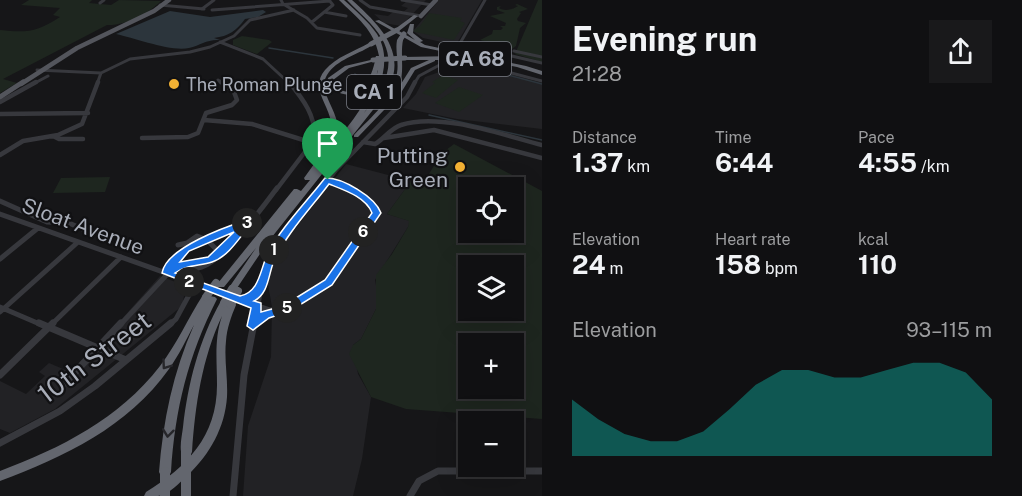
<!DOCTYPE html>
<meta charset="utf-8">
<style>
:root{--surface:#101012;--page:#19191b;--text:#f1f3f6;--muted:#9c9d9f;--line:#303032;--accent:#0f766e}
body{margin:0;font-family:"Public Sans",sans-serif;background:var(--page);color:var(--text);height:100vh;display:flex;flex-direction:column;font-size:22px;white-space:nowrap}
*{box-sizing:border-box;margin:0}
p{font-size:20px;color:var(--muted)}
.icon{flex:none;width:33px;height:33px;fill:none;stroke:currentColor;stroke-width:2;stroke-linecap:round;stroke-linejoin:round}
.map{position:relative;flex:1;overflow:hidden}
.side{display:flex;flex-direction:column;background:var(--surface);width:480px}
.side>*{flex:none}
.buttons{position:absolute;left:458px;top:177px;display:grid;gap:12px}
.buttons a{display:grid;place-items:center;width:66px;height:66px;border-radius:0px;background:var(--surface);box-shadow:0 6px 24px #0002,0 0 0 2px var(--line);font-size:30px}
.pin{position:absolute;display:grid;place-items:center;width:51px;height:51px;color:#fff;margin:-62px -26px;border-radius:50% 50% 50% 0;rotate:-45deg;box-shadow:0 0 6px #0007}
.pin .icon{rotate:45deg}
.km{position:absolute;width:30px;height:30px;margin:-15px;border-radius:50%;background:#222;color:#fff;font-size:16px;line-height:30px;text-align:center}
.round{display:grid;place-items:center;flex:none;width:63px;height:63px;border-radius:0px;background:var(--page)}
.summary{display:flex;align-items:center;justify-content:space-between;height:102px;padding:0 30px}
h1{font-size:33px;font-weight:700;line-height:45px}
.stats{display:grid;grid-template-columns:repeat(3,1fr);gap:9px;height:102px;padding:6px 30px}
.stats div{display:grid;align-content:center}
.stats b{font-size:26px;font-weight:700}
.stats small{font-size:16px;font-weight:400}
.stats p{font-size:16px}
.chart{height:168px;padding:12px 30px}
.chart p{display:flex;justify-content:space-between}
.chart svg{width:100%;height:108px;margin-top:6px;fill:var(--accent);opacity:.7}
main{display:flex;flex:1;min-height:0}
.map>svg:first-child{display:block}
.built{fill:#222225}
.green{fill:#1e261f;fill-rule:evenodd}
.water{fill:#2c353c}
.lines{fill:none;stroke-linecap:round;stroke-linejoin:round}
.stream{stroke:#2c353c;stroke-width:1.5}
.minor-far3{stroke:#37383d;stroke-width:3}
.minor-far2{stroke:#37383d;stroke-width:4.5}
.minor-far1{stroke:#37383d;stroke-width:5}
.minor{stroke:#37383d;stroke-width:7}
.major-far1{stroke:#53555c;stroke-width:4.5}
.major{stroke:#53555c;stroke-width:5}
.highway{fill:#63666e;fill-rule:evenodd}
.minor-bridge{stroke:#37383d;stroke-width:3}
.highway-bridge-far2{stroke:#63666e;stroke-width:5}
.highway-bridge-far1{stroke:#63666e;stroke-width:8}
.highway-bridge{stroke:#63666e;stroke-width:10}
.oneway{stroke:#26262a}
.route{fill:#1a73e8;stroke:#fff;stroke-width:1.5;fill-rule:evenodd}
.poi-dot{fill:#f2b134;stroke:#111113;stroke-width:2}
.labels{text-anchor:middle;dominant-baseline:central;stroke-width:4.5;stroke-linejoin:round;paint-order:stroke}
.far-poi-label{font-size:18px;fill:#a8adb8;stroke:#111113;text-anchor:start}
.shield{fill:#111113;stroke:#7b7e86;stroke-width:1.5}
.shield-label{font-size:20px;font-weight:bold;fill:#a8adb8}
.poi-label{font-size:21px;fill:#a8adb8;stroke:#111113;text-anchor:end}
.street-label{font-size:21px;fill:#a8adb8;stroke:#111113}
.near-street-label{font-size:26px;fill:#a8adb8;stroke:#111113}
</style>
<main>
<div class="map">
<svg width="542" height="496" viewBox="0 0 542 496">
<rect width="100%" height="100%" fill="#161618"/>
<path class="built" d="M405,0H426L401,26L384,23L374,14L388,16L393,12L402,13L408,8L401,6L407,1Z
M439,0H482L456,45L423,38L413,31Z
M452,65L487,68L542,83V129L457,119L403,108L416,94L425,77L448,69Z
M346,164L411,181L387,214L410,221L408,227L375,280L377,291L376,309L361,339L353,345L358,374L371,397L362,459L353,496H243L248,426L271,357L272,307L267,279L284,243Z
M160,276L186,286L182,306L55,409L10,433L0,429V381L26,394L45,376L39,372L49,363L70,372L112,330Z"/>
<path class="green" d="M29,0H92L89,3L111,5L119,0L161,1C149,13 125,26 107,25L3,79L17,83L0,93V30C27,33 37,32 60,17L53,15L60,8L21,5Z
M538,0H542V62L515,54Z
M517,4L528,9L519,12L521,13L517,19L518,21L526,23L520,28L516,46L512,49L480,40L492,34L493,30H501L503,28L500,26H505L506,23L490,16L505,13L497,10V7L501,6L499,8C506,12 513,9 518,6L515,5Z
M429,13L462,18L460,21L465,23L454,40L415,32L413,31L420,26Z
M242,36L269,40L272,42L257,54L233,45V40Z
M443,75L458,80L436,98L422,93L435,83L432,82Z
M459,87L483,95L459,112L435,103Z
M454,144L542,191V419L406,409L371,397L349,354L353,345L361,339L376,309V275L392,254L408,227L409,221L387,214L411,181L422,185L442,153ZM468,188H513V232H468ZM468,266H513V310H468ZM468,344H513V388H468Z
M110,177L105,192L53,193L61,178Z"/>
<path class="water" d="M263,10L266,12L258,17L245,19C236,31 229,36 214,38L220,40C207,39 201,45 189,48C171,52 135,38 116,34L170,11L210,17Z"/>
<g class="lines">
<path class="stream" d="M269,48L333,58
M485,69L542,84
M355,74L368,83
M429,115L542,140"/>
<path class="minor-far3" d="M281,0L283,4L307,18L317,28L360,35
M360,0L370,7L421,16
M402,0L432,5
M100,3L104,0
M160,5L204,9
M202,9L214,0
M212,10L330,1
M324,12L346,16
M312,22L333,5L329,0
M220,42L263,59L290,84
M460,44L542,63
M459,45L485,0
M514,51L542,57
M447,62L492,68L542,81
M37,70L101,73
M101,73L130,59L190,52L210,47L234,36L250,20L294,10
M218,80L223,84
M33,84L48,76
M97,84L101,73
M414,84L419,76L449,60"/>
<path class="minor-far2" d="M0,102L36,82
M0,114L88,113
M204,120L252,124L313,143
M53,136L59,139H83
M142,138L188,137L198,133L206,113L232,105L237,100L234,92L221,82
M384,138L434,130L542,158
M363,142L375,144C384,139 391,128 401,125C440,112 503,135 542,145
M0,155L23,141L58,135L82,124L98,82
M328,180L350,190
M276,190L314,140C317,117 303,99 289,82
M321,190L336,170L407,97L415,82"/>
<path class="minor-far1" d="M0,201L47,222L69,223L89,232
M0,214L270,310L287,308L328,282L377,213L369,202L347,188
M178,245L187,243L197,236L207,240L219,252
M0,259L38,228
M183,266L211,259
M167,272L186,249L244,225
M241,300L253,297L259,292
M0,307L42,325
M0,312L78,242
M51,325L121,257
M120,325L174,267C183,266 193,271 202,267C223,260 263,207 277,188
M169,325L176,319L195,284
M254,325L273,312
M254,325L263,278L271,255L322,188"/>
<path class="minor" d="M39,323L126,360
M254,325L256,323
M0,375L53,323
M65,383L121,323
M0,443L60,411L95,386L171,323
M233,496L244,375L254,323
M410,496L419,481L438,471H542"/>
<path class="major-far1" d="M421,16L436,0
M21,84L77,48L154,11L169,0"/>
<path class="major" d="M0,97L23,82"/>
<path class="highway" d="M339,0H344C355,10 368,21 377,34C393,60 380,91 364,113C389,82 401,56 370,23C363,15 354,8 347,0H352C376,22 406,49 390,85C387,90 383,96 380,101L268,242L235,291H229L228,289L256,248L224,287H218L217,285L218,283L294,189H297L301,191L310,180H305L304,178L317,160L320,159L331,147L327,146L326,145C329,137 332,131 331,122C328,103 310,88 325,70C336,57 355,51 369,43L374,44C360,54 340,58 329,72C316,88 334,105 337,122C338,130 336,137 332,145C353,122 368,101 378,71V70C376,77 374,84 369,88C358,100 337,95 327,85L328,78L345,66L375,59L376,56H379C374,29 357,18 339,0ZM375,61C370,84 357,103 333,85V80L349,68Z
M414,15L418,16L399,31L415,40L407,33L410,24H414L413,33L422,40L423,41L420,42L425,45L526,66L542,71V75L517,67L421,47L375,21L379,20L395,29Z
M400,38L403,40C400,56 405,71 399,87L411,68L429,60H405L402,58L403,57L456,56L459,58L456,60H435V61L415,70L399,96H395L385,109L358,137H354V135C371,117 394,99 397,73C399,62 395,51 397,40Z
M206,294L210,296L215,297L217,299C188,356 175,409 171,472L169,476L165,477L161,476L159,472C163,421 173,372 194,325C186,340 179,355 169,369C128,427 64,457 0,481V471C61,448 119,419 160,366C177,344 188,318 203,295Z
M224,300L228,303H234L236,305C231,317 227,328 226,341C224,360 228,378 227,397C225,427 210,454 188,475C180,482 169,495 158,496C154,496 149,496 144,496L146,492C187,467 217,436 217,385C217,361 214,339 222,316C202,358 195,406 192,452L190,456L186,457L182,456C179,447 182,436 183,427C188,383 199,340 221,301Z"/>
<path class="minor-bridge" d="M449,60L458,46"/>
<path class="highway-bridge-far2" d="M400,40L404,34
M371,44L397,30
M373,60L405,58"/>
<path class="highway-bridge-far1" d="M206,297L216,283
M224,303L232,289
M231,305L238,291"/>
<path class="highway-bridge" d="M186,452V495
M165,472V496"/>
</g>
<defs><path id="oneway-chevron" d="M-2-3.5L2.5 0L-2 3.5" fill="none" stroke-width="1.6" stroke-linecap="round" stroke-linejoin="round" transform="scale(1.5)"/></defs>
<g class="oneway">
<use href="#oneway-chevron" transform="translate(166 365) rotate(125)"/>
<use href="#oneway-chevron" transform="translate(168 433) rotate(97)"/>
</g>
<path class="route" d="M325,178C342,177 375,197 381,213L332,285L290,311L269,318L253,330L247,326L251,308L162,273C166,248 225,227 247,220L252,223L250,225C240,237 228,257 212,262C200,266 185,265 175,273L240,296C260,292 260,269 268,253C280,229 308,200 325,178ZM329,184C344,190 366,197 372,213L325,280L283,306L261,312V303L254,301C269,293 268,275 274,261C287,233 311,208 329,184ZM234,232L208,257L180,262L189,251Z"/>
<g class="poi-dot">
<circle cx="174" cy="84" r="6"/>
<circle cx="460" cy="167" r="6"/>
</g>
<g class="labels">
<g class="far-poi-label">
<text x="186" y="84">The Roman Plunge</text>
</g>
<g class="shield">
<rect x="439" y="42" width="72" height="34" rx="4.5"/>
<rect x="347" y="75" width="54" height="34" rx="4.5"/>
</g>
<g class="shield-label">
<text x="475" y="59">CA 68</text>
<text x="374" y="92">CA 1</text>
</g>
<g class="poi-label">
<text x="448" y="155">Putting<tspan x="448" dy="24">Green</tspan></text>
</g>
<g class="street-label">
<text transform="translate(83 226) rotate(20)">Sloat Avenue</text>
</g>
<g class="near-street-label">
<text transform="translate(94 357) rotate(-37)">10th Street</text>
</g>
</g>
</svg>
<div class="buttons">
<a><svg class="icon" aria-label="locate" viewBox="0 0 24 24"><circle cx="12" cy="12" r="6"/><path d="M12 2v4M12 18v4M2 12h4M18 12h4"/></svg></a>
<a><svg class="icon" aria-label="layers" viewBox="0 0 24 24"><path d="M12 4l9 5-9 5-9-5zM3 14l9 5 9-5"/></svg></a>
<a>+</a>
<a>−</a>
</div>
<div class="pin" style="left:328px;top:180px;background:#1e9e55"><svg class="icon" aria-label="arrive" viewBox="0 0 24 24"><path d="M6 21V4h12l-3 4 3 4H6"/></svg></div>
<b class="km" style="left:274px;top:250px">1</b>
<b class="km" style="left:189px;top:282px">2</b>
<b class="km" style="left:247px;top:223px">3</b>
<b class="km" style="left:287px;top:308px">5</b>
<b class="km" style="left:363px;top:232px">6</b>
</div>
<section class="side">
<div class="summary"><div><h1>Evening run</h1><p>21:28</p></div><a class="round"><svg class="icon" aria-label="share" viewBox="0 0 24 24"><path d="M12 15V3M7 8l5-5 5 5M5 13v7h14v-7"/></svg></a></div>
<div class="stats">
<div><p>Distance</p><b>1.37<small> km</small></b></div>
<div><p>Time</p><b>6:44</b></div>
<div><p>Pace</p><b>4:55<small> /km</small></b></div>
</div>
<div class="stats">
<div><p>Elevation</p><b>24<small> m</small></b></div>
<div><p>Heart rate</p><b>158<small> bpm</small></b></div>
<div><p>kcal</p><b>110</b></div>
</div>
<div class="chart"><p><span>Elevation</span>93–115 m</p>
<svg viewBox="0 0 160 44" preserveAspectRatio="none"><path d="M0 44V21L10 29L20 35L30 38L40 38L50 34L60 25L70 15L80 9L90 9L100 12L110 12L120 9L130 6L140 6L150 10L160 21V44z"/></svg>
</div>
</section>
</main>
